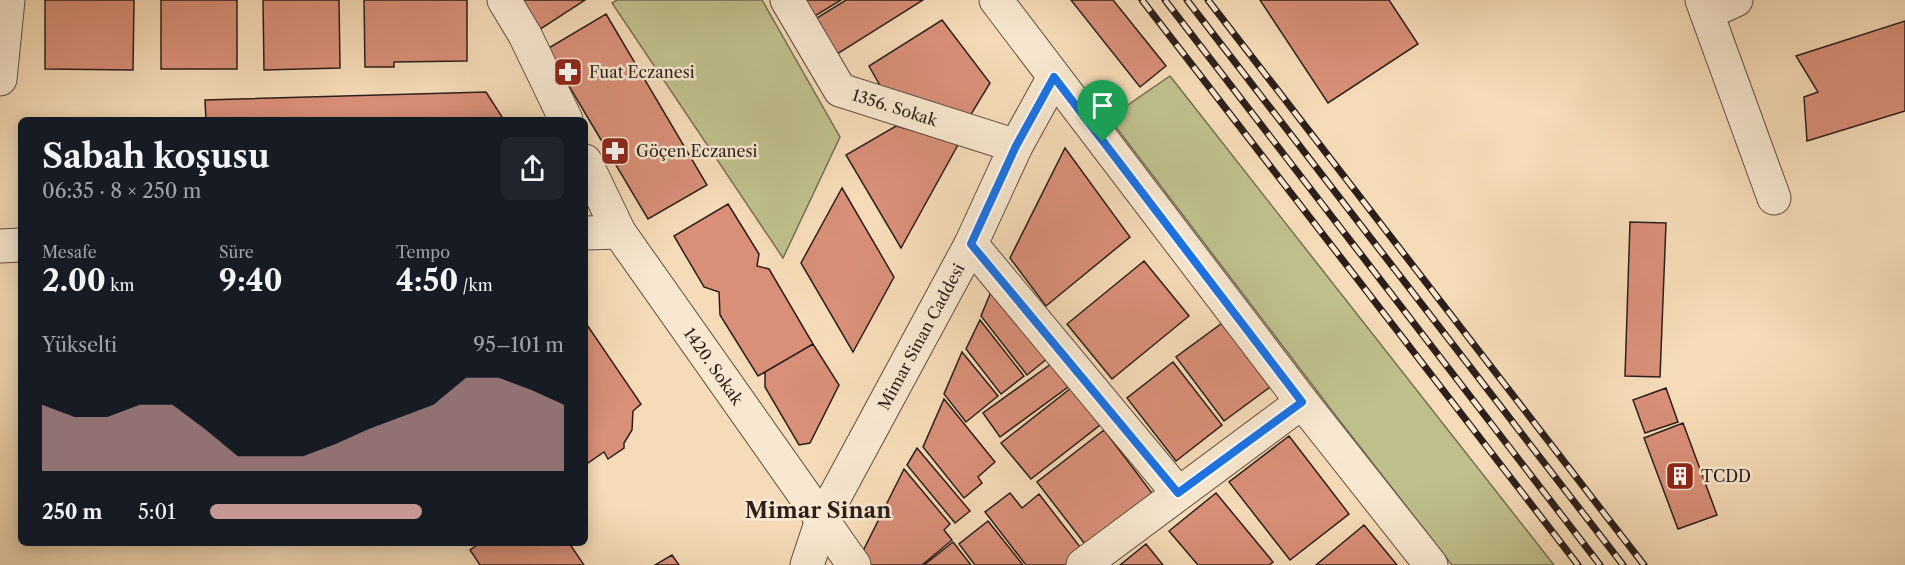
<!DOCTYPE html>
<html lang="tr">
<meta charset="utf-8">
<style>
:root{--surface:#171b24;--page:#20242c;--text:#f1f3f6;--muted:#9ea1a6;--accent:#c59692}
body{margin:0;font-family:"Libre Caslon Text",serif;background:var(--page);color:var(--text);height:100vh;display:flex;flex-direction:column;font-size:22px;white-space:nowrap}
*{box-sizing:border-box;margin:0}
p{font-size:20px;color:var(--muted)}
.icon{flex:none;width:33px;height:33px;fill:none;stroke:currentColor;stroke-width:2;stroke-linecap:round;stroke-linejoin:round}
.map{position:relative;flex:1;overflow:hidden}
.panel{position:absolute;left:18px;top:117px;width:570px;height:429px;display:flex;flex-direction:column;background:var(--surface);border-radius:9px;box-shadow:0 3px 15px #0003}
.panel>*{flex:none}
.pin{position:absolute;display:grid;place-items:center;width:51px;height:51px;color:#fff;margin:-62px -26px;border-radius:50% 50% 50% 0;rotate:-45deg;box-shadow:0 0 6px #0007}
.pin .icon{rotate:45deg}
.round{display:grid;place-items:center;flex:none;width:63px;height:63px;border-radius:9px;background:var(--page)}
.head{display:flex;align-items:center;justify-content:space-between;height:102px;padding:0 24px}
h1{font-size:33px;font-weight:700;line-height:45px}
.stats{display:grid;grid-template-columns:repeat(3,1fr);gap:9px;height:102px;padding:6px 24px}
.stats div{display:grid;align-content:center}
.stats b{font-size:30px;font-weight:700}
.stats small{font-size:16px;font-weight:400}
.stats p{font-size:16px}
.chart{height:168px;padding:12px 24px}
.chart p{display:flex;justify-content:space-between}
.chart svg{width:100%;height:108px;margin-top:6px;fill:var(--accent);opacity:.7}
ul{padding:0 24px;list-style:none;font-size:20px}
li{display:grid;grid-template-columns:96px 72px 1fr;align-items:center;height:45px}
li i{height:15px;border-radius:8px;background:var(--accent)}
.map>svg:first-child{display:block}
.green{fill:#bfbf8c;stroke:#766f54;stroke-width:1.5}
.building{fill:#d98f78;stroke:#2c1f1b;stroke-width:1.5}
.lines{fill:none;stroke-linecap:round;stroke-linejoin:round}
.minor-casing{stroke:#5e4e42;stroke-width:35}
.minor{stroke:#f8e8d0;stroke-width:33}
.rail-casing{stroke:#2c1f1b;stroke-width:7}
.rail{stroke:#f8e8d0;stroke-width:4.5;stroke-dasharray:14;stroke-linecap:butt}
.route-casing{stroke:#fff;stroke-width:12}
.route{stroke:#1a73e8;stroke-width:8}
.labels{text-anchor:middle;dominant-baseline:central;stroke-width:5;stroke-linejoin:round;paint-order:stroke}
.poi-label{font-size:16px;fill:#2c1f1b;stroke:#f8e8d0;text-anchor:start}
.street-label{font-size:16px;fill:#2c1f1b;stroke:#f8e8d0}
.district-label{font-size:22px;font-weight:bold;fill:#2c1f1b;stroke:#f8e8d0}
</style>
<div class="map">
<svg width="1905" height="565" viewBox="0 0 1905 565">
<rect width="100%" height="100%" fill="#f5dbb7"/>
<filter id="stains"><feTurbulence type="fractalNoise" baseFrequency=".00333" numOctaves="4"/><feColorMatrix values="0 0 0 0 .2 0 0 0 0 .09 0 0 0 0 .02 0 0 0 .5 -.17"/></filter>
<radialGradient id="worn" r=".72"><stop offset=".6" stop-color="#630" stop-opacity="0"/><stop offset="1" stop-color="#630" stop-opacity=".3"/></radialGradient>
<path class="green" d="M617,0H762L840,137L783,258L612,3Z
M1170,76L1554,565H1452L1336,416L1109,118Z"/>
<path class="building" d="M45,0H134L133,70L45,69Z
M161,0H237V69H161Z
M263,0H339L340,68L264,70Z
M364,0H467V61L394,62V67H365Z
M520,0H585L539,30Z
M798,0H841L810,19Z
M846,0H923L834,56L812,21Z
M1071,0H1113L1166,66L1140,87Z
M1260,0H1389L1418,44L1328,103Z
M606,14L707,185L648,219L547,49Z
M942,20L990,83L970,116L886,96L869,66Z
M1905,21V111L1807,141L1804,97L1818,92L1796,56Z
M486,92L504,120H206L205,100Z
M123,118V120H48V119Z
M896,126L959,143L901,248L846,155Z
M1065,148L1130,237L1046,306L1010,258Z
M842,188L894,277L853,352L801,263Z
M728,204L759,254L757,266L769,269L813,344L758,376L720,315L719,292L704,287L674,236Z
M1630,222L1666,223L1660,377L1625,376Z
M1144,261L1189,316L1112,379L1067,324Z
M993,287L1048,358L1027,375L981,316Z
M1229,318L1277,382L1224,421L1176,357Z
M980,320L1024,376L1001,394L966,349Z
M585,322L641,404L633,411L632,430L624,443V448L608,459L604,452L585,465Z
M813,344L839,385L810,443L799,445L765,387V372Z
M962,352L998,396L966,422L944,394Z
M1173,362L1222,425L1176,461L1127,398Z
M1051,364L1068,387L1000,437L983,413Z
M1071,388L1100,425L1031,479L1001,443Z
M1666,388L1678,422L1645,433L1633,400Z
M944,399L995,462L978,477L982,483L964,498L923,447Z
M1683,423L1717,515L1678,529L1644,438Z
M1104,430L1155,497L1088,548L1037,482Z
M1289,436L1349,514L1290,560L1229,482Z
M917,448L970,511L955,523L907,465Z
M904,469L950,524L944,530L952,540L922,565H870L861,555Z
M1010,493L1022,508L1039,494L1084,552L1067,565H1026L985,512Z
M1216,493L1273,562L1269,565H1198L1169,531Z
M988,521L1023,565H975L959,544Z
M1364,525L1397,565H1316Z
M953,542L971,565H924Z
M480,543H569L584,565H480L470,550Z
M1146,544L1163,565H1120Z
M672,555L679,565H655Z"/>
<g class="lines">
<g class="minor-casing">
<g id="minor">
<path d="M504,0L525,35L566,120"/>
<path id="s1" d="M787,0L840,90L1016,146"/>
<path d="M996,0L1302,402L1431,565"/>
<path d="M1702,0L1774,198"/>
<path d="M1707,13L1736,0"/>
<path d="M0,79L8,0"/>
<path id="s2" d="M585,161L619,232L854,565"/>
<path d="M585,233L619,232"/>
<path d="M971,244L1178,493"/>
<path d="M0,246L21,245"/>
<path id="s3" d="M807,565L822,520L971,244L1016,146L1054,77"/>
<path d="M1083,565L1302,402"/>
</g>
</g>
<use href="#minor" class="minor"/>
<g class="rail-casing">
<path id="rail" d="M1142,0L1578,565
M1165,0L1600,565
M1187,0L1623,565
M1208,0L1644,565"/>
</g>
<use href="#rail" class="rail"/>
</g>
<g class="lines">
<g class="route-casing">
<path id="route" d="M1054,77L1302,402L1178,493L971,244L1016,146Z"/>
</g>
<use href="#route" class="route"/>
</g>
<defs>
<g id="pharmacy-square" transform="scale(1.5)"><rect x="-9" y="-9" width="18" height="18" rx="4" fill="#8f2418" stroke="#f8e8d0"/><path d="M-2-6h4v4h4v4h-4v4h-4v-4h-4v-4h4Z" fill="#fff"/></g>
<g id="building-square" transform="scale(1.5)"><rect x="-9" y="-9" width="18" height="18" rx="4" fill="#8f2418" stroke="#f8e8d0"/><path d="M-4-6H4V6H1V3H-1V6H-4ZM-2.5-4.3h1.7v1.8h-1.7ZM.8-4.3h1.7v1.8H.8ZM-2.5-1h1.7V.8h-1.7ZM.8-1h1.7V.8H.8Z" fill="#fff"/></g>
</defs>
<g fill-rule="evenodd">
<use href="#pharmacy-square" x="568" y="72"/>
<use href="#pharmacy-square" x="615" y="151"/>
<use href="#building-square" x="1680" y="476"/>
</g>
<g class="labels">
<g class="poi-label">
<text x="589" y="72">Fuat Eczanesi</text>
<text x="636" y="151">Göçen Eczanesi</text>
<text x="1701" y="476">TCDD</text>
</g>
<g class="street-label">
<text stroke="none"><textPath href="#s1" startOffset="162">1356. Sokak</textPath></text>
<text stroke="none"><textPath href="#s3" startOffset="256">Mimar Sinan Caddesi</textPath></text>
<text stroke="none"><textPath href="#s2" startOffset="243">1420. Sokak</textPath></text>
</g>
<g class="district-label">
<text x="818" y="510">Mimar Sinan</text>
</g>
</g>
<rect width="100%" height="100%" filter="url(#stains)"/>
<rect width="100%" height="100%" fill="url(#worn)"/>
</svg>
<div class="pin" style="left:1103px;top:142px;background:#1e9e55"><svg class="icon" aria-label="arrive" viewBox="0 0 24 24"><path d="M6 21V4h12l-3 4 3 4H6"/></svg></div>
<section class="panel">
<div class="head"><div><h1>Sabah koşusu</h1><p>06:35 · 8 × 250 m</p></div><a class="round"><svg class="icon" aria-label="share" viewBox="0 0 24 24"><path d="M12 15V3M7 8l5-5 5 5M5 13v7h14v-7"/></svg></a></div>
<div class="stats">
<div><p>Mesafe</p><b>2.00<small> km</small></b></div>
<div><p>Süre</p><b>9:40</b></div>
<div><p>Tempo</p><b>4:50<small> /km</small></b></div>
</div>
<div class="chart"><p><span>Yükselti</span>95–101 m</p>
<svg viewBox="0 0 160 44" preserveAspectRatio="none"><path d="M0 44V17L10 22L20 22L30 17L40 17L50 27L60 38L70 38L80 38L90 33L100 27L110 22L120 17L130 6L140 6L150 11L160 17V44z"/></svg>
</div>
<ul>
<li><b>250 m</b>5:01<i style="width:60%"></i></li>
</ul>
</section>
</div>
